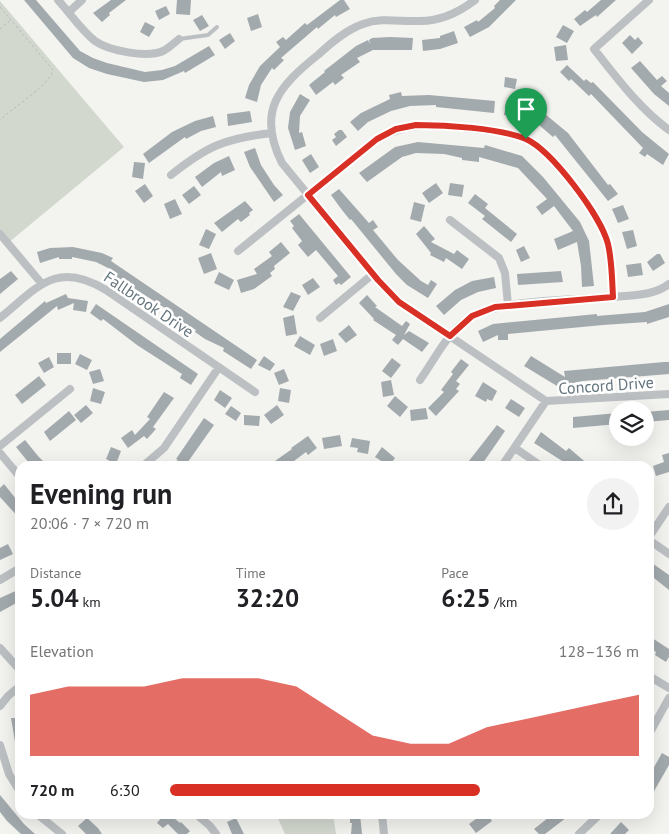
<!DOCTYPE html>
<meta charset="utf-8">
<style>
:root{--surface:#fff;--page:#f2f2f2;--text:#202124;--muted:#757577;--accent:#d93025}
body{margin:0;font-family:"PT Sans",sans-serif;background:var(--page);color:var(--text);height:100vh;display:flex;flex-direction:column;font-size:19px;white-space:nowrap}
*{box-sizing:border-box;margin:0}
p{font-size:16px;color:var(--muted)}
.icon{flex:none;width:28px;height:28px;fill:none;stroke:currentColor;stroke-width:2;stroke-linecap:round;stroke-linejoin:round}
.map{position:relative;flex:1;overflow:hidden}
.sheet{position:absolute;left:15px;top:461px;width:639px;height:358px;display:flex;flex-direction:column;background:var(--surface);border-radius:15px;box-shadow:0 5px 20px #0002}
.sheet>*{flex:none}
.controls{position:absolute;left:609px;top:401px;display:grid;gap:10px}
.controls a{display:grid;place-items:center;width:45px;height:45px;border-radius:50%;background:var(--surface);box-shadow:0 5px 20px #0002;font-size:25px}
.pin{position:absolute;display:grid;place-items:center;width:42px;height:42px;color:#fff;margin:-51px -21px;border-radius:50% 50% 50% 0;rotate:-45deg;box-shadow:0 0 5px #0007}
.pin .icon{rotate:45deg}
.round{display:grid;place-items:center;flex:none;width:52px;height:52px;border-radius:26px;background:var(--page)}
.overview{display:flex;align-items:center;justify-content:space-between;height:85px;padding:0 15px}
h1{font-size:28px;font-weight:700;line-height:38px}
.stats{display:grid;grid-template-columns:repeat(3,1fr);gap:8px;height:85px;padding:5px 15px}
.stats div{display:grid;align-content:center}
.stats b{font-size:25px;font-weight:700}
.stats small{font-size:14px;font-weight:400}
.stats p{font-size:14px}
.chart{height:140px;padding:10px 15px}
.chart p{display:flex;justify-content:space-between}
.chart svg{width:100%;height:90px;margin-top:5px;fill:var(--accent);opacity:.7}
ul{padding:0 15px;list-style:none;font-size:16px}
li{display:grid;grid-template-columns:80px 60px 1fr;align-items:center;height:38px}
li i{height:12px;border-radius:6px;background:var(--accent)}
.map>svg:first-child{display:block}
.green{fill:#d3d8cf}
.building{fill:#a3aaae}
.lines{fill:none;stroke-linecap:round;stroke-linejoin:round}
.path{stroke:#b6b9bb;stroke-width:1;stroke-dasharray:2.5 2.5;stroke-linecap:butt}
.lane{stroke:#bcc0c3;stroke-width:4}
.street{stroke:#bcc0c3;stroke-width:8}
.route-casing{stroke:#fff;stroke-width:10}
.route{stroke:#d93025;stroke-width:6}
.labels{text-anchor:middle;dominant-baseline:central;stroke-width:5;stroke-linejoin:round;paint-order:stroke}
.street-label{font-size:16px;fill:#65757e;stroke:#fff}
</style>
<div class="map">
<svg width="669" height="834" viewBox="0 0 669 834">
<rect width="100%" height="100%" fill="#f3f3ef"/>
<path class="green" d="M0,1L124,147L8,243L0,234Z
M276,814H333L336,834H285Z"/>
<path class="building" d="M24,0H36L80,51L93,58L107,63L145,72L162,70L175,66L209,46L215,55L185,73L184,71L163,80L144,82L107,74L89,68L73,58Z
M111,0H126L109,13L110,15L102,22L93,13Z
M177,0H191L190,15L176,14Z
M340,0H344L350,9L336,17L335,15L318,29L317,27L281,58L284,60L274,70L272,68L261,85L257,102L245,98L249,85L260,66L280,47L276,42L283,37L286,40L305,23L307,25Z
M500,0H516L489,27L470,37L464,27L477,20L478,22L495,8L494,6Z
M601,0H616L597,17L596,15L580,26L574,19L585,10L587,12Z
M166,6L170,14L159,20L155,11Z
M258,14L262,27L251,31L247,18Z
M202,15L209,26L200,31L193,20Z
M145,22L155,27L149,37L140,32Z
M563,25L574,31L567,43L556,37Z
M454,31L458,43L440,49L423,51L422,40L440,38V36Z
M230,33L235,41L225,49L219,40Z
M630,35L635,40L638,37L643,43L632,54L622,43Z
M390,37L413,38L412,50H373L357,58L360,62L341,75L344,78L335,85L333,82L316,95L309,85L325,72L324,71L356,46L368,40L370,44L369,40L372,38Z
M566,45L568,60L556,61L554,47Z
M640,61L657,80L662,76L667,81L661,86L669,93V106L654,94L631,68Z
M567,65L584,81L586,79L591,83L593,82L642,132L669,154L663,165L647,154L645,157L639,153L643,148L591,94L589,96L571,79L569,81L560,72Z
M505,77L517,79L515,89L504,87Z
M401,92L402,96L429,95L495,101L494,113L436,107V105L410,106L391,111L368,122L358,131L350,122L361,113L390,99L389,95Z
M300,94L310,100L300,116L299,133L302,132L306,146L295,150L288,128L290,112Z
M507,100L520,102L517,117L504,115Z
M530,109L545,114L568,133L608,185L610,184L618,194L608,201L555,135L553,137L539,125L526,120Z
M250,111L252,122L228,126L227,114Z
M213,116L216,127L201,131L186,139L185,137L149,163L143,154L172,132L195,121Z
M339,130H342L347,137L336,146L332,140L336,137L334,134Z
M418,142L484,148L485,145L522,156L543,177L580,222L589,241L594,286L582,287L581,266L577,242L558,250L554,239L573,231L554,206L542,215L536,207L547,199L518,168L479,157V162L462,160V158L444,154L416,153L402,157L367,182L359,173L395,147Z
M255,148L261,165L274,185L283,195L274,202L250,167L244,152Z
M311,154L319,167L310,173L302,160Z
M229,156L235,170L222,176L221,172L202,187L195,177L214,163Z
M134,162L145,163L143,179L132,177Z
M436,183L443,193L429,203L422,193Z
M450,183L464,185L462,197L448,195Z
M145,184L153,196L144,203L135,191Z
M194,186L201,195L189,204L182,195Z
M339,189L369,223L373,220L378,227L373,230L398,260L421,281L428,285L431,280L437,284L428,298L407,285L396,274L351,219L350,220L342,210L331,195Z
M475,194L488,204L485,208L517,234L511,242L482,219L485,216L468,203Z
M175,199L182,214L170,219L164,204Z
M245,201L253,210L249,213L250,215L241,222L238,219L222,232L214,223Z
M414,202L425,205L421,222L410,219Z
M623,205L629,219L618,223L612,209Z
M299,214L351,277L341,285L339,283L336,285L333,280L338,276L316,250L308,257L298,245L302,241L292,228L294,226L290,221Z
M424,226L435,239L431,242L454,254L457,250L469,259L462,269L446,258L444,262L430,255L431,253L416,234Z
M206,229L216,234L209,249L199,245Z
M633,230L637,246L627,249L622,232Z
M281,242L290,253L274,266L275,269L270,273L272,276L254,289L241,293L237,280L257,274L254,269L272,256L269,252Z
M524,246L530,258L521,262L516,250Z
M73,247L102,253L113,258L111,261L257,360L251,369L223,351L224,348L205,339L195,332L196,330L167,313L168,310L109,272L110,269L96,262L72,257V259H59V257L40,263L37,252L50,248Z
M211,253L217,269L204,274L198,258Z
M657,254H660L665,263L653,271L647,262Z
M641,263L643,275L628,277L626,265Z
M11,271L18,279L0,294V279Z
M561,271L563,282L518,285L517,274Z
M219,272L234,280L229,290L214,283Z
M494,277L496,288L478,292L461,300L444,315L436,306L455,290L472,281Z
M313,278L320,287L308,295L302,285Z
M291,292L301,296L293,311L283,307Z
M66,294L68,298L88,301L86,312L73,310L74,303L58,310L57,306L0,352V339L45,301L46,303Z
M367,295L377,306L375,307L402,326L406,321L410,324L404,335L409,331L429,343L422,352L403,339L398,345L392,340L396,335L373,320L374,319L359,303Z
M96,304L198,374L191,385L180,378L182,374L137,345L103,319L101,321L90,313Z
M669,304V317L647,324V322L603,325L508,334V340H498V335L483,342L478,331L493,324L597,314V316L645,312Z
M294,315L297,334L286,336L283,318Z
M349,325L357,335L346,343L338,334Z
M300,336L315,345L310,355L294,346Z
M333,339L337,351L324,356L320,344Z
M57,353H71V364H57Z
M80,354L92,360L87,370L75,364Z
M264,356L275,364L270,371L258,365Z
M531,356L565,377L564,371L664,362H669V374L583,381L557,386L524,366Z
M49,357L54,367L44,373L38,363Z
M392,358L401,365L391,378L382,371Z
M461,359L469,365L456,381L460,384L456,389L459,391L436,416L428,408L444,392L441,390L453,374L451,372Z
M100,369L104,381L93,384L89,372Z
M284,369L289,381L279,385L274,373Z
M39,376L46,385L22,404L15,395Z
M391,380L394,395L383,397L381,382Z
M483,382L497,391L492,401L487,399L486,402L475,396Z
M93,388L105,392L101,404L90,401Z
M280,388L291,390L289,403L278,401Z
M220,390L232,398L225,408L214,400Z
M164,392L174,398L153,427L156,429L147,439L144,436L128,448L121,438L132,430L135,435L150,419L147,417Z
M395,396L408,407L400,417L387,406Z
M511,399L525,408L519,417L505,408Z
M86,405L93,413L81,423L74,415Z
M277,405L284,415L271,424L264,415Z
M231,406L241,413L236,421L225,414Z
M426,408L428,419L411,421L410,410Z
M669,410V420L645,422V412Z
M69,411L76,420L50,441L44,432Z
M618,413V424L573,428V417Z
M244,415L260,416L259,426L244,425Z
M204,418L214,425L185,466H170L178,460L176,459Z
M497,425L505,431L485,460L480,466H465Z
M541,432L566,451L569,448L590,466H570L534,443Z
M340,435L342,446L324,449L322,438Z
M308,436L317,448L308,455L306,452L290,464L292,466H268L292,449L291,448Z
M352,438L370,441L368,454L357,452L358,448L350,447Z
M25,440L38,456L48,466H32L29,463L16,447Z
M111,447L121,451L116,464L106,459Z
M382,447L395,458L389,466L375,457Z
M669,453V472L656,476L653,466L664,462L662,455Z
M4,484L20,504V519L0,497V488Z
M8,544L13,554L0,560V548Z
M649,561L669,575V590L649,574Z
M20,589V601L0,612V598Z
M649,636L669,649V657L666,662L655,655L656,652L649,647Z
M11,718H20V754H17Z
M662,753L669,757V765L649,800V776Z
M0,795L24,824L35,834H21L7,821L0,812Z
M156,814H169L180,823L181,822L190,831L187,834H178L168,824L163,828L157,823L161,818Z
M350,814H360L362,834H351L352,823H350Z
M483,814H487L492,821L476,833L469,824Z
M553,814H571L545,834H539L534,829Z
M87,818L98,828L102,834H86L78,826Z
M236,818L244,834H232L227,822Z
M621,822L629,830L625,834H610Z"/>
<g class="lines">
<path class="path" d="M0,7L53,70C51,84 11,109 0,120
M0,29L11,20"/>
<path class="lane" d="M179,39L208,35L217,27"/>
<path class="street" d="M58,0C70,13 81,30 95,41C109,51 147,58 163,51C169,48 174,43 179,39
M475,0C458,13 441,21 420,21C400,22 382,17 363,24C346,30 332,42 319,54C279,86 256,111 282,163L378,280L399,302L546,401L669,394
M649,0L594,49C617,78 639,108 669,130
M69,12L82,0
M171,175C207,146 226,138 272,133
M450,220L499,258L505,273L508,305
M0,234L42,284
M238,251L377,139C410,122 427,125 463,128C483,130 507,131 527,140C553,151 601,216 608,244C612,261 612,280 613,297
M0,318C38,287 56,260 106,290L255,392
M320,318L373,274
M420,380C433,362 445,337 463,323C492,298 575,300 614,297C633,295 653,296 669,284
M0,446L70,389
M515,448L541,466
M0,453L20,477
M143,466L164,448L219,367
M502,466L546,401
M649,537L669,507
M649,540L669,554
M0,580L20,568
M0,648L20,670
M649,676L669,688
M0,706L8,696L20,686
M649,734L669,698
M0,745L9,774L20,792
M37,814L62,834
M196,814L210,826L216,834
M382,814L384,834
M579,834L600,814"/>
</g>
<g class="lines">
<g class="route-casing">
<path id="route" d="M416,125C446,125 499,128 526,139C552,151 601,216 608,244C612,261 612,280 613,297L495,307L472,316L450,336L399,302L378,280L308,195L377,139L396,129Z"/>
</g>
<use href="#route" class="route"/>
</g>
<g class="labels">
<g class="street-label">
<text transform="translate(149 304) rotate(34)">Fallbrook Drive</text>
<text transform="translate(606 385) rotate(-4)">Concord Drive</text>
</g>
</g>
</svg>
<div class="controls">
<a><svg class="icon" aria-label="layers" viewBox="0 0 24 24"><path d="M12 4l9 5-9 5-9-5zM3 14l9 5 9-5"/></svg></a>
</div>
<div class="pin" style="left:526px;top:139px;background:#1e9e55"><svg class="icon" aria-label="arrive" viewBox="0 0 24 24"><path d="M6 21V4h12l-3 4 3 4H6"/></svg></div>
<section class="sheet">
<div class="overview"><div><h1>Evening run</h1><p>20:06 · 7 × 720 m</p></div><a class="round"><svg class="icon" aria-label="share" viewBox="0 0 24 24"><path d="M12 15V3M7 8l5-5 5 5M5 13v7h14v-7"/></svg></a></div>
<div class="stats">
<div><p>Distance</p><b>5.04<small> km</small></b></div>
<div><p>Time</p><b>32:20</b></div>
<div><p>Pace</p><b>6:25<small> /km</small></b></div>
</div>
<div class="chart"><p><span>Elevation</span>128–136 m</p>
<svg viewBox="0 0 160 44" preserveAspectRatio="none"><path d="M0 44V14L10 10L20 10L30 10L40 6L50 6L60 6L70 10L80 22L90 34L100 38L110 38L120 30L130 26L140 22L150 18L160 14V44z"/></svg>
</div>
<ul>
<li><b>720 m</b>6:30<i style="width:66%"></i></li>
</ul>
</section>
</div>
